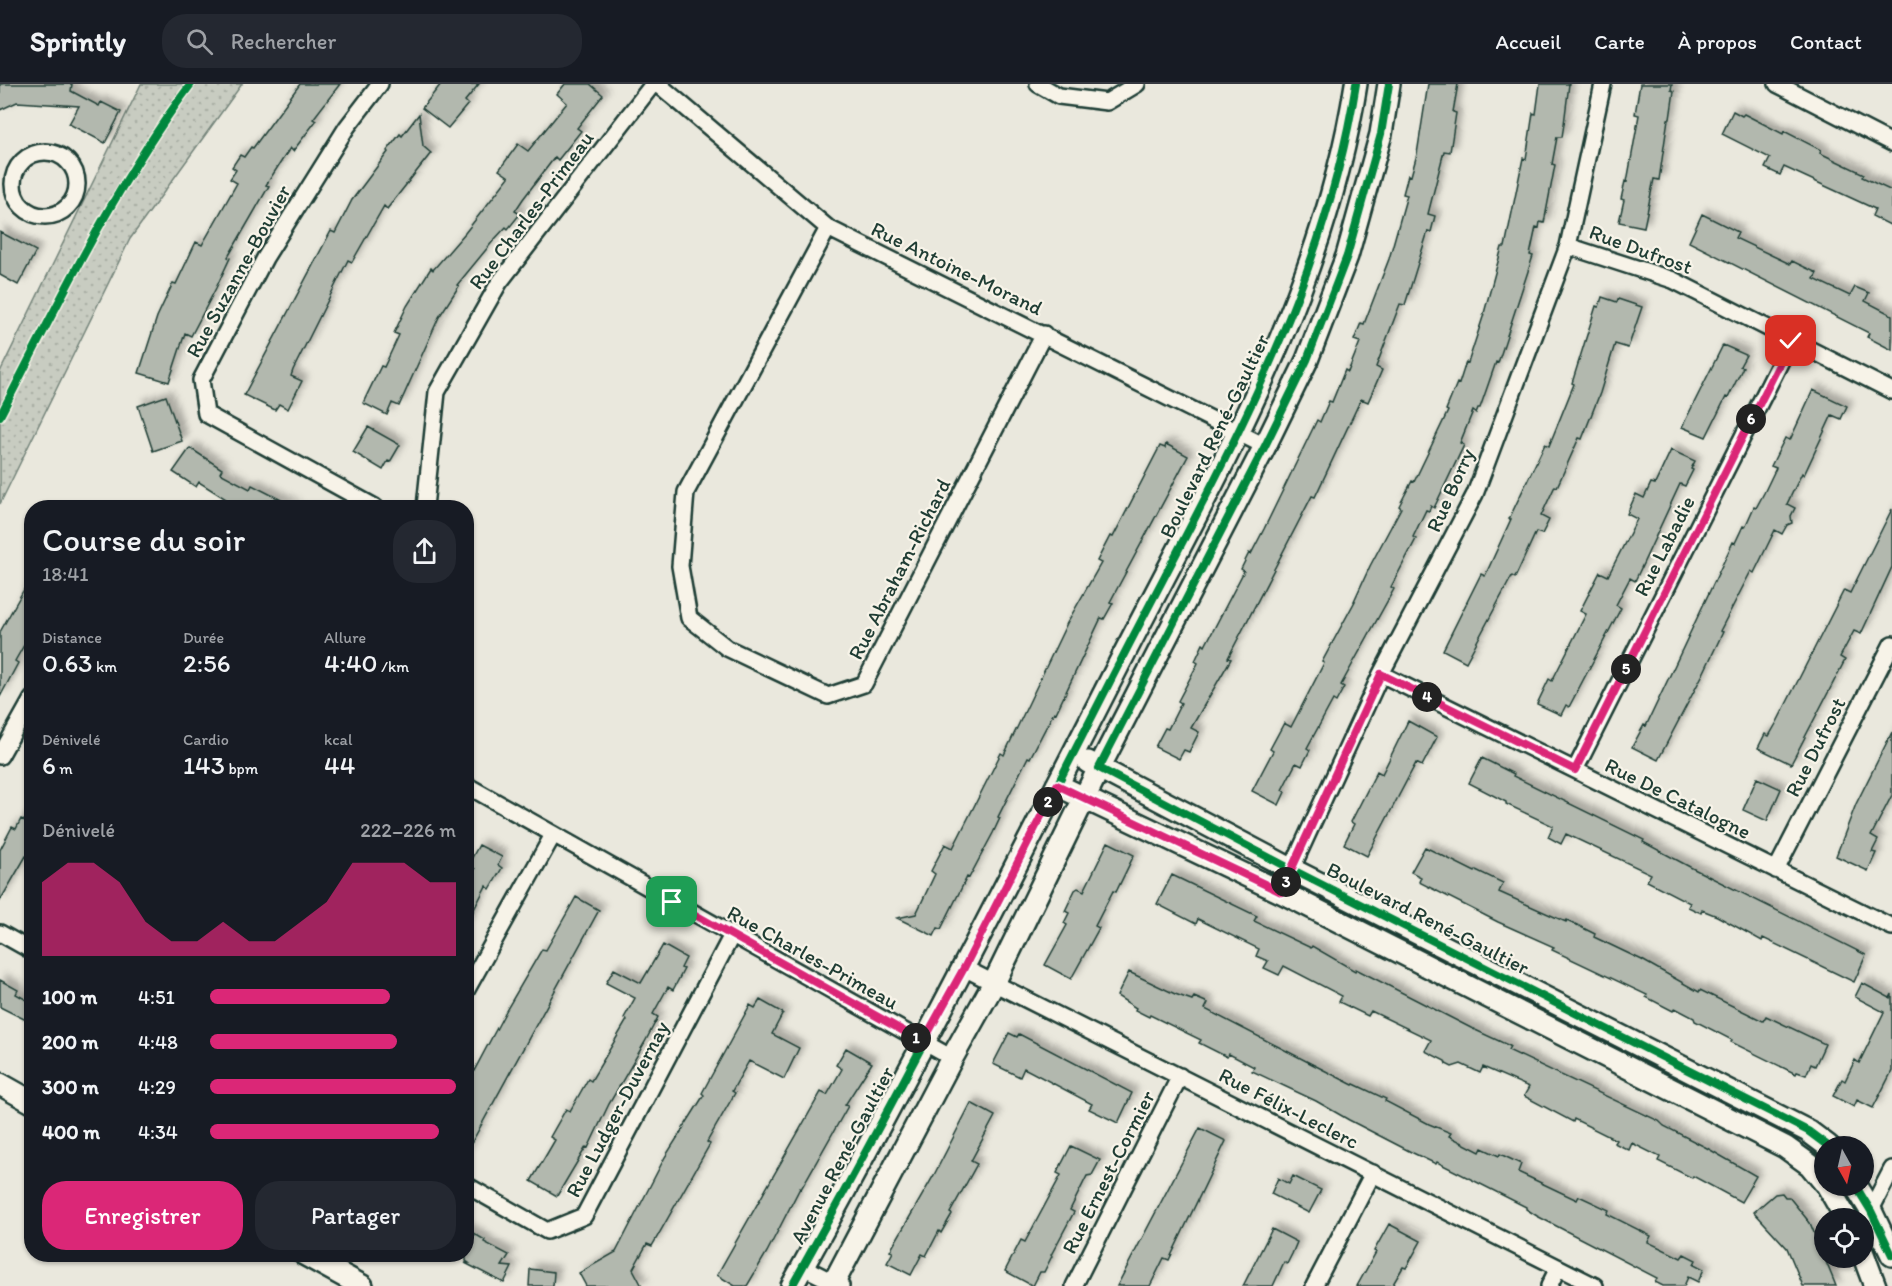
<!DOCTYPE html>
<html lang="fr">
<meta charset="utf-8">
<style>
:root{--surface:#171b24;--page:#242831;--text:#f1f3f6;--muted:#9ea1a6;--line:#363941;--accent:#db2777}
body{margin:0;font-family:Itim,sans-serif;background:var(--page);color:var(--text);height:100vh;display:flex;flex-direction:column;font-size:22px;white-space:nowrap}
*{box-sizing:border-box;margin:0}
p{font-size:20px;color:var(--muted)}
.icon{flex:none;width:33px;height:33px;fill:none;stroke:currentColor;stroke-width:2;stroke-linecap:round;stroke-linejoin:round}
.map{position:relative;flex:1;overflow:hidden}
.panel{position:absolute;left:24px;top:416px;width:450px;height:762px;display:flex;flex-direction:column;background:var(--surface);border-radius:24px;box-shadow:0 2px 4px #0004}
.panel>*{flex:none}
.needle{width:39px;rotate:172deg}
.buttons{position:absolute;left:1814px;top:1052px;display:grid;gap:12px}
.buttons a{display:grid;place-items:center;width:60px;height:60px;border-radius:50%;background:var(--surface);box-shadow:0 2px 4px #0004;font-size:30px}
.pin{position:absolute;display:grid;place-items:center;width:51px;height:51px;color:#fff;margin:-26px;border-radius:12px;box-shadow:0 3px 9px #0006}
.km{position:absolute;width:30px;height:30px;margin:-15px;border-radius:50%;background:#222;color:#fff;font-size:16px;line-height:30px;text-align:center}
.round{display:grid;place-items:center;flex:none;width:63px;height:63px;border-radius:24px;background:var(--page)}
.overview{display:flex;align-items:center;justify-content:space-between;height:102px;padding:0 18px}
h1{font-size:33px;font-weight:600;line-height:45px}
.figures{display:grid;grid-template-columns:repeat(3,1fr);gap:9px;height:102px;padding:6px 18px}
.figures div{display:grid;align-content:center}
.figures b{font-size:26px;font-weight:600}
.figures small{font-size:16px;font-weight:400}
.figures p{font-size:16px}
.chart{height:168px;padding:12px 18px}
.chart p{display:flex;justify-content:space-between}
.chart svg{width:100%;height:108px;margin-top:6px;fill:var(--accent);opacity:.7}
.action{display:flex;gap:12px;margin-top:auto;padding:12px 18px}
.action a{flex:1;height:69px;border-radius:24px;background:var(--accent);color:#fff;font-size:24px;font-weight:600;line-height:69px;text-align:center}
.action a+a{background:var(--page);color:var(--text)}
ul{padding:0 18px;list-style:none;font-size:20px}
li{display:grid;grid-template-columns:96px 72px 1fr;align-items:center;height:45px}
li i{height:15px;border-radius:8px;background:var(--accent)}
header{display:flex;align-items:center;gap:36px;box-sizing:border-box;height:84px;padding:0 30px;background:var(--surface);border-bottom:2px solid var(--line)}
header strong{font-size:28px}
nav{display:flex;gap:33px;margin-inline-start:auto;font-size:21px}
.search{width:420px;height:54px;background:var(--page);display:flex;align-items:center;gap:15px;box-sizing:border-box;padding:0 21px;border-radius:24px;color:var(--muted);font-size:22px}
.map>svg:first-child{display:block}
.park{fill:url(#park-dots);stroke:#74847a;stroke-width:1.5}
.building{fill:#b2b8ae;stroke:#1f3d34;stroke-width:1.5;filter:url(#shadow)}
.lines{fill:none;stroke-linecap:round;stroke-linejoin:round}
.street-casing{stroke:#1f3d34;stroke-width:20}
.secondary-casing{stroke:#1f3d34;stroke-width:26}
.street{stroke:#f7f3e8;stroke-width:15}
.secondary{stroke:#f7f3e8;stroke-width:21}
.cycleway-casing{stroke:#f7f3e8;stroke-width:11}
.cycleway{stroke:#00873e;stroke-width:8}
.route-casing{stroke:#fff;stroke-width:12}
.route{stroke:#db2777;stroke-width:8}
.labels{text-anchor:middle;dominant-baseline:central;stroke-width:4.5;stroke-linejoin:round;paint-order:stroke}
.street-label{font-size:21px;fill:#1f3d34;stroke:#f7f3e8}
</style>
<header>
<strong>Sprintly</strong>
<div class="search"><svg class="icon" aria-label="search" viewBox="0 0 24 24"><circle cx="10" cy="10" r="6"/><path d="M15 15l6 6"/></svg>Rechercher</div>
<nav><a>Accueil</a><a>Carte</a><a>À propos</a><a>Contact</a></nav>
</header>
<div class="map">
<svg width="1892" height="1202" viewBox="0 0 1892 1202">
<defs>
<pattern id="park-dots" width="8" height="8" patternUnits="userSpaceOnUse" patternTransform="scale(1.5)"><rect width="8" height="8" fill="#c8ccc1"/><path d="M2 2h.1M6 6h.1" fill="none" stroke="#abb0a6" stroke-width="1.8" stroke-linecap="round"/></pattern>
<filter id="shadow"><feDropShadow dx="5.5" dy="-5.5" stdDeviation="3" flood-color="#0004"/></filter>
</defs>
<rect width="100%" height="100%" fill="#eae8dd"/>
<filter id="ink" filterUnits="userSpaceOnUse"><feTurbulence type="fractalNoise" baseFrequency=".0167" numOctaves="2"/><feDisplacementMap in="SourceGraphic" scale="12" xChannelSelector="R" yChannelSelector="G"/><feConvolveMatrix kernelMatrix="1 2 1 2 8 2 1 2 1" color-interpolation-filters="sRGB"/></filter>
<g filter="url(#ink)">
<path class="park" d="M141,0H242L130,155L0,420V288Z"/>
<path class="building" d="M0,0H72L71,7L99,22L101,18L121,28L105,59L69,40L79,22L17,18L0,26Z
M300,0H340L313,35L316,37L293,67L290,64L266,101L269,102L228,173L230,174L216,204L191,252L185,249L169,298L139,289L157,233L173,199L176,200L196,158L202,161L237,99L230,95L236,86L232,83L240,71L244,73L251,63L253,64Z
M441,0H479L465,17L468,20L448,44L422,24Z
M565,0H590L603,11L577,44L581,47L558,76L555,73L523,115L515,127L520,130L508,145L506,143L494,156L457,201L459,202L439,233L399,322L392,319L387,331L363,319L381,282L384,283L399,251L394,249L407,222L431,184L433,186L465,149L509,93L499,86L518,60L528,67L567,19L557,10Z
M1428,0H1458L1453,28L1456,29L1450,68L1444,67L1428,130L1435,132L1431,148L1428,147L1405,221L1400,220L1376,283L1382,286L1368,318L1361,315L1315,413L1312,412L1228,574L1231,575L1191,644L1199,648L1189,668L1184,666L1179,675L1155,663L1165,644L1168,645L1181,619L1178,617L1198,579L1195,577L1203,560L1205,562L1244,487L1241,485L1249,469L1251,470L1264,445L1317,336L1320,338L1329,317L1332,318L1345,286L1348,288L1360,258L1354,256L1361,239L1364,240L1389,175L1407,111L1403,110L1408,91L1411,92L1417,70Z
M1540,0H1569L1564,40L1562,53H1557L1552,80L1555,81L1544,139L1540,138L1539,144L1536,143L1530,171L1533,172L1498,279L1496,278L1480,324H1478L1476,329L1473,327L1460,359L1464,361L1434,424L1431,422L1429,427L1426,426L1413,453L1416,455L1391,503L1394,505L1341,601L1344,603L1336,618L1333,616L1307,664L1310,666L1302,682L1296,679L1282,706L1285,708L1279,721L1252,707L1273,667L1270,665L1284,639L1291,643L1324,579L1322,578L1355,517H1354L1370,482L1401,424L1399,422L1412,397L1414,398L1448,327L1446,326L1457,299L1459,300L1466,278L1468,279L1483,233L1502,163H1505L1523,74L1526,75L1533,29L1536,30Z
M1640,0H1672L1671,6L1674,7L1670,35H1668L1659,96L1654,95L1644,143L1619,138L1624,116L1621,115L1625,97L1627,98L1639,31L1635,30Z
M1733,27L1742,32L1744,30L1783,50L1784,47L1821,66L1820,69L1864,90L1862,93L1892,107V142L1872,132L1875,125L1784,83L1780,91L1765,84L1770,74L1722,50Z
M419,30L423,62L431,69L387,125L384,122L352,178L348,176L293,286L291,292L302,297L288,325L279,320L275,326L244,311L331,147L335,149L352,116L388,68L387,67L400,50L402,52Z
M1702,130L1738,148L1735,154L1790,180L1792,177L1817,189L1814,195L1850,212L1855,203L1869,209L1865,217L1892,231V266L1867,253L1869,249L1689,158Z
M0,148L36,167L18,201L0,191Z
M1602,213L1617,218L1618,215L1642,223L1628,264L1615,260L1600,309L1582,355L1579,354L1557,403L1555,402L1541,432L1549,436L1542,450L1536,448L1515,494L1512,492L1466,578L1443,566L1481,490L1485,492L1511,435H1509L1545,360L1549,362L1574,300L1572,299L1596,222L1599,223Z
M1723,261L1746,271L1740,282L1743,283L1728,314L1726,313L1706,353L1682,343Z
M1813,306L1847,322L1841,335L1832,331L1804,391L1802,389L1787,420L1795,424L1791,432L1792,439L1787,441L1782,450L1775,446L1754,489L1751,487L1720,547L1723,548L1703,590L1658,676L1632,663L1644,641L1646,642L1733,458L1735,459L1743,442L1745,443L1754,423L1756,424L1764,409L1776,384L1771,382L1785,354L1790,356Z
M166,312L182,357L153,367L138,322Z
M368,343L400,361L390,378L388,377L383,386L353,368Z
M1166,360L1188,372L1110,518L1113,519L1104,535L1101,534L1056,629L1054,628L1030,674L1028,673L998,733L1000,734L993,749L969,794L967,793L941,845L938,844L934,852L897,834L916,830L935,790L931,787L945,760L953,764L1001,669L1004,671L1067,539L1101,479L1097,477L1110,452L1113,453L1160,362L1165,364Z
M190,364L222,385L220,389L250,405L252,401L295,423H221L226,415L199,398L196,403L173,388Z
M1671,366L1695,377L1691,385L1693,386L1685,402L1680,400L1635,497L1630,494L1616,521L1621,524L1569,623L1566,621L1561,631L1537,620L1549,595L1552,597L1586,530L1580,527L1600,488L1608,492L1637,435L1627,430L1636,410L1644,414L1651,399L1655,400Z
M1892,425V483L1861,550L1854,547L1840,573L1845,576L1791,680L1758,664L1765,650L1769,652L1777,638L1844,506L1850,509Z
M32,491V547L15,577L18,579L0,613V548Z
M1408,637L1437,653L1422,682L1416,679L1367,772L1344,760L1354,740L1351,738L1377,687L1382,690Z
M1892,648V711L1871,752L1878,756L1872,768L1876,769L1868,787L1836,772L1856,720Z
M1482,674L1514,690L1513,692L1644,756L1643,758L1690,783L1866,871L1854,898L1763,854L1762,857L1717,832L1702,826L1701,829L1688,823L1690,819L1647,797L1651,790L1566,750L1561,760L1548,753L1553,742L1506,720V718L1469,699Z
M1757,694L1781,705L1767,737L1743,726Z
M21,735L32,741V775L26,772L0,817V766L12,743L16,745Z
M1108,758L1134,771L1116,808L1113,807L1095,842L1099,844L1071,895L1045,881L1067,841L1064,839L1069,829L1065,827L1075,806L1078,804L1084,807Z
M479,761L502,773L498,781L502,784L490,805L486,802L466,841V800L475,785L468,781Z
M1425,763L1475,788L1476,786L1503,799L1499,808L1566,838L1567,836L1595,850L1594,853L1642,876L1699,908L1700,906L1763,937L1766,932L1825,960L1815,982L1811,980L1806,991L1797,988L1796,990L1731,958L1732,956L1695,937L1694,934L1675,924L1673,927L1646,913L1647,911L1552,866L1554,863L1498,838L1419,798L1421,793L1411,788Z
M1172,791L1257,832L1254,837L1311,864L1312,862L1355,887L1356,885L1471,944L1510,962L1508,966L1659,1037L1664,1042L1707,1064L1756,1092L1741,1118L1693,1092L1692,1094L1658,1077L1660,1073L1632,1059L1629,1066L1614,1059L1616,1056L1574,1035L1573,1038L1524,1012L1529,1003L1483,983L1480,989L1461,980L1452,983L1446,980L1445,977L1425,967L1431,956L1371,927L1368,932L1339,918L1342,912L1284,882L1279,891L1264,884L1268,877L1256,872L1259,865L1198,835L1196,840L1157,820Z
M576,813L599,826L466,1069V1002L507,925L542,865L546,866Z
M663,861L686,874L681,884L684,885L673,906L668,903L653,930L658,933L645,958L609,1020L588,1064L586,1063L557,1112L531,1097L555,1056L550,1053L566,1025L570,1027L588,995L591,997L627,936L624,934L635,914L606,899L614,885L641,899Z
M1129,888L1175,910L1192,916L1194,913L1208,919L1205,925L1353,1001L1354,1000L1386,1015L1385,1017L1429,1040L1451,1049L1449,1052L1480,1068L1482,1064L1499,1072L1500,1070L1521,1080L1518,1088L1577,1116L1579,1112L1609,1126L1607,1130L1651,1152L1648,1158L1681,1174L1684,1170L1696,1176L1694,1180L1704,1185L1698,1198L1688,1193L1684,1202H1663L1655,1198L1657,1194L1537,1132L1526,1125V1123L1437,1078L1436,1080L1413,1069L1349,1036L1316,1017L1252,987L1254,983L1229,970L1227,973L1199,959L1201,956L1150,931L1149,933L1135,926L1136,924L1117,912Z
M0,896L18,906L16,910L32,919V939L0,923Z
M1862,899L1890,914L1892,910V987L1873,1024L1857,1016L1854,1023L1833,1012L1842,995L1845,997L1855,976L1859,979L1884,928L1855,913Z
M760,916L783,929L772,950L799,964L784,995L749,977L732,1007L735,1009L707,1058L710,1060L652,1162L647,1160L633,1185L642,1202H586L579,1189L616,1168L665,1073L704,1011L702,1009L750,921L755,924Z
M1009,949L1017,953L1019,950L1132,1009L1118,1039L1089,1025L1092,1020L1024,984L1020,993L993,980Z
M846,964L872,979L845,1021L848,1022L801,1105L800,1104L767,1168L747,1202H735L717,1191L821,1008L827,1011L842,985L836,981Z
M971,1019L995,1032L971,1077L977,1080L950,1129L952,1130L941,1149L939,1147L926,1172L922,1170L911,1191L887,1179L893,1168L890,1167L934,1091Z
M1200,1044L1226,1057L1169,1176L1164,1174L1150,1202H1117Z
M1071,1062L1100,1076L1092,1091L1087,1092L1070,1126L1074,1128L1051,1171L1052,1172L1044,1188H1040L1033,1202L1005,1187L1021,1156L1025,1158L1061,1091L1057,1089Z
M1293,1092L1321,1106L1309,1129L1271,1110L1278,1094L1289,1100Z
M1782,1109L1785,1113H1789L1810,1139L1836,1202H1803L1787,1164L1754,1128L1775,1110Z
M1389,1140L1421,1157L1406,1184L1403,1183L1392,1202H1357L1376,1168L1374,1167Z
M466,1145L485,1156L484,1158L509,1171L502,1182L512,1183L504,1199L465,1179H469L466,1177Z
M1272,1145L1297,1158L1292,1170L1287,1180L1284,1178L1273,1202H1243Z
M530,1185L554,1188L553,1202H529Z"/>
<g class="lines">
<g class="street-casing">
<path id="street" d="M658,0L828,144L1265,362
M1038,0L1059,12L1107,18L1137,0
M1777,0L1892,59
M13 100a32 32 0 1 1 64 0a32 32 0 1 1-64 0Z
M828,144L686,408L680,482L689,534L727,564L828,612L864,600L1044,250
M1568,162L1673,196L1892,307
M375,423L206,330L201,296L265,174L347,43L380,0
M425,423L437,308L499,199L653,0
M1381,590L1892,843
M0,672L32,615
M1575,686L1791,257
M466,701L952,974
M1776,786L1892,560
M1281,808L1381,590L1475,410L1568,162L1603,0
M0,849L32,867
M964,884L1595,1202
M466,907L553,751
M466,1101L547,1147L584,1132L732,851
M1863,1141L1892,1085
M803,1183L841,1202
M1074,1202L1180,992
M1314,1202L1373,1089
M1549,1202L1558,1184"/>
</g>
<g class="secondary-casing">
<path id="secondary" d="M1088,678L1291,785L1808,1047L1828,1062
M1057,701L1281,808L1785,1063L1810,1081L1824,1098
M0,1000L32,1018
M1827,1101L1846,1134
M1855,1101L1871,1127L1892,1171
M304,1170L362,1202
M1863,1170L1875,1202
M792,1202C906,998 1013,788 1119,580C1215,392 1323,212 1356,0
M832,1202L952,974L994,899L1099,684L1265,362L1307,276L1347,172L1381,50L1389,0"/>
</g>
<use href="#street" class="street"/>
<use href="#secondary" class="secondary"/>
<g class="cycleway-casing">
<path id="cycleway" d="M1389,0L1381,50L1347,172L1307,276L1265,362L1099,684L1291,785L1808,1047L1828,1062
M0,332C59,218 114,102 191,0
M1855,1101L1871,1127L1892,1171
M792,1202C906,998 1013,788 1119,580C1215,392 1323,212 1356,0"/>
</g>
<use href="#cycleway" class="cycleway"/>
</g>
</g>
<g class="lines" filter="url(#ink)">
<g class="route-casing">
<path id="route" d="M672,818L923,958L964,884L1057,701L1281,808L1381,590L1575,686L1791,257"/>
</g>
<use href="#route" class="route"/>
</g>
<g class="labels">
<g class="street-label">
<text transform="translate(531 126) rotate(-53)">Rue Charles-Primeau</text>
<text transform="translate(1641 165) rotate(20)">Rue Dufrost</text>
<text transform="translate(957 184) rotate(26)">Rue Antoine-Morand</text>
<text transform="translate(238 187) rotate(-61)">Rue Suzanne-Bouvier</text>
<text transform="translate(1214 352) rotate(-64)">Boulevard René-Gaultier</text>
<text transform="translate(1450 406) rotate(-66)">Rue Borry</text>
<text transform="translate(1664 462) rotate(-63)">Rue Labadie</text>
<text transform="translate(899 485) rotate(-63)">Rue Abraham-Richard</text>
<text transform="translate(1815 663) rotate(-63)">Rue Dufrost</text>
<text transform="translate(1678 714) rotate(26)">Rue De Catalogne</text>
<text transform="translate(1428 834) rotate(27)">Boulevard René-Gaultier</text>
<text transform="translate(813 873) rotate(29)">Rue Charles-Primeau</text>
<text transform="translate(1289 1024) rotate(27)">Rue Félix-Leclerc</text>
<text transform="translate(617 1025) rotate(-62)">Rue Ludger-Duvernay</text>
<text transform="translate(842 1071) rotate(-62)">Avenue René-Gaultier</text>
<text transform="translate(1108 1088) rotate(-63)">Rue Ernest-Cormier</text>
</g>
</g>
</svg>
<div class="buttons">
<a><svg class="needle" viewBox="-14 -14 28 28"><path d="M0-13l5 13h-10z" fill="#e53935"/><path d="M0 13l5-13h-10z" fill="#9ea1a6"/></svg></a>
<a><svg class="icon" aria-label="locate" viewBox="0 0 24 24"><circle cx="12" cy="12" r="6"/><path d="M12 2v4M12 18v4M2 12h4M18 12h4"/></svg></a>
</div>
<div class="pin" style="left:672px;top:818px;background:#1e9e55"><svg class="icon" aria-label="arrive" viewBox="0 0 24 24"><path d="M6 21V4h12l-3 4 3 4H6"/></svg></div>
<div class="pin" style="left:1791px;top:257px;background:#d93025"><svg class="icon" aria-label="check" viewBox="0 0 24 24"><path d="M5 12l5 5 9-10"/></svg></div>
<b class="km" style="left:916px;top:954px">1</b>
<b class="km" style="left:1048px;top:718px">2</b>
<b class="km" style="left:1286px;top:798px">3</b>
<b class="km" style="left:1427px;top:613px">4</b>
<b class="km" style="left:1626px;top:585px">5</b>
<b class="km" style="left:1751px;top:335px">6</b>
<section class="panel">
<div class="overview"><div><h1>Course du soir</h1><p>18:41</p></div><a class="round"><svg class="icon" aria-label="share" viewBox="0 0 24 24"><path d="M12 15V3M7 8l5-5 5 5M5 13v7h14v-7"/></svg></a></div>
<div class="figures">
<div><p>Distance</p><b>0.63<small> km</small></b></div>
<div><p>Durée</p><b>2:56</b></div>
<div><p>Allure</p><b>4:40<small> /km</small></b></div>
</div>
<div class="figures">
<div><p>Dénivelé</p><b>6<small> m</small></b></div>
<div><p>Cardio</p><b>143<small> bpm</small></b></div>
<div><p>kcal</p><b>44</b></div>
</div>
<div class="chart"><p><span>Dénivelé</span>222–226 m</p>
<svg viewBox="0 0 160 44" preserveAspectRatio="none"><path d="M0 44V14L10 6L20 6L30 14L40 30L50 38L60 38L70 30L80 38L90 38L100 30L110 22L120 6L130 6L140 6L150 14L160 14V44z"/></svg>
</div>
<ul>
<li><b>100 m</b>4:51<i style="width:73%"></i></li>
<li><b>200 m</b>4:48<i style="width:76%"></i></li>
<li><b>300 m</b>4:29<i style="width:100%"></i></li>
<li><b>400 m</b>4:34<i style="width:93%"></i></li>
</ul>
<div class="action"><a>Enregistrer</a><a>Partager</a></div>
</section>
</div>
